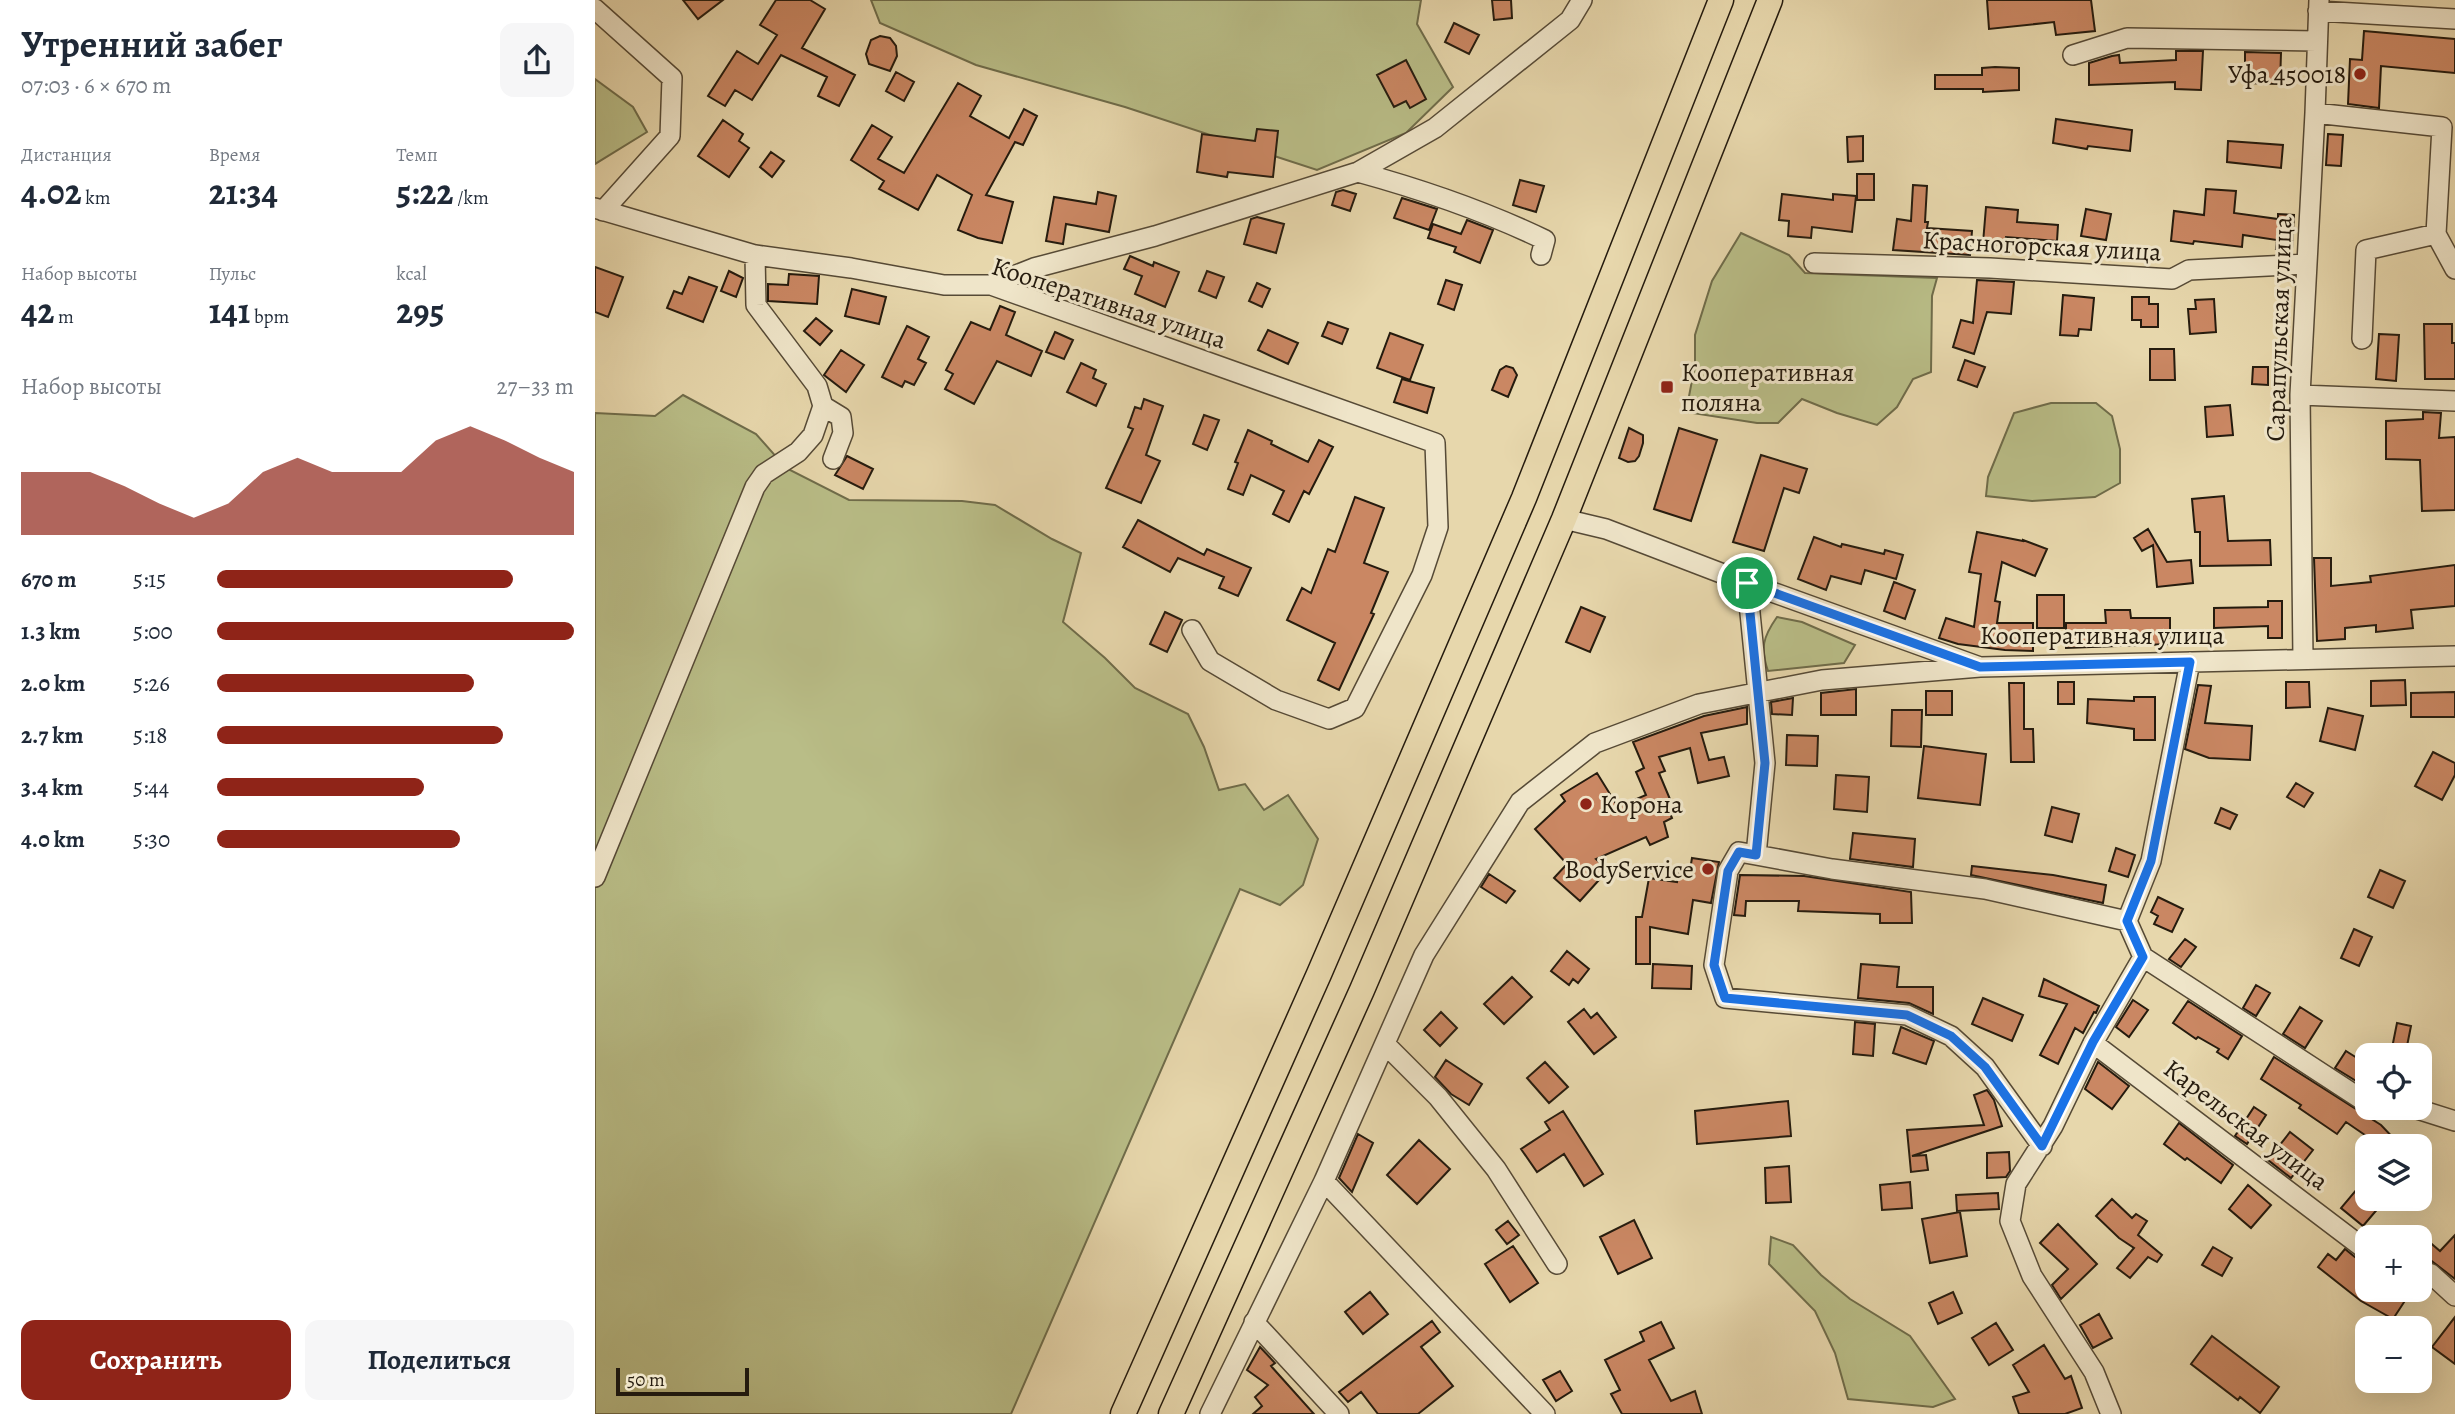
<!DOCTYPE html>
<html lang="ru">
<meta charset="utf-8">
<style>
:root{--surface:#fff;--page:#f6f6f7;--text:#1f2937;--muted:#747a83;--accent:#8f2418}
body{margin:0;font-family:Alegreya,serif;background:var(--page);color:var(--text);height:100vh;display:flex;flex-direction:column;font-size:26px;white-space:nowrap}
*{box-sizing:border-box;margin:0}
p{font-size:23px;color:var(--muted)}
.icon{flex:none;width:38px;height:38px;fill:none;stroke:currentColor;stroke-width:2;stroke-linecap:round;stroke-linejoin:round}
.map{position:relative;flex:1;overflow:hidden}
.panel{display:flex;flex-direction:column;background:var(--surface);width:595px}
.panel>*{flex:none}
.controls{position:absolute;left:1760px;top:1043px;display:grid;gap:14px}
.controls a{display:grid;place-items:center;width:77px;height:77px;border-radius:14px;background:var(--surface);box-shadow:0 7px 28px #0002;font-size:35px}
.scale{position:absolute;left:21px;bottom:18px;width:133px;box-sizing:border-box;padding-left:7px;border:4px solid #251b0e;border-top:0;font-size:19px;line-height:24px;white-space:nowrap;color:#251b0e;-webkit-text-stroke:5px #efe5c9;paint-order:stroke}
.pin{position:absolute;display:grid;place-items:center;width:60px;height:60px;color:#fff;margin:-30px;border:4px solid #fff;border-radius:50%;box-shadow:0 2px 7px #0007}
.round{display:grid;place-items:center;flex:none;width:74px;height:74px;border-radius:14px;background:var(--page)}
.headline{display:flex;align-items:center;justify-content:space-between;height:119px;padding:0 21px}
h1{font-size:38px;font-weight:600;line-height:52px}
.figures{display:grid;grid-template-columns:repeat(3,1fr);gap:10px;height:119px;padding:7px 21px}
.figures div{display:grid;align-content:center}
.figures b{font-size:35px;font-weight:600}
.figures small{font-size:19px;font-weight:400}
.figures p{font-size:19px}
.chart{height:196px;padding:14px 21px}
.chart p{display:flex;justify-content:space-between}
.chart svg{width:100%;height:126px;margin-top:7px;fill:var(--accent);opacity:.7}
.action{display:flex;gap:14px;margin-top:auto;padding:14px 21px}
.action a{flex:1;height:80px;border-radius:14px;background:var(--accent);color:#fff;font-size:28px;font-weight:600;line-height:80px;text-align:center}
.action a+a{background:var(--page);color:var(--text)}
ul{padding:0 21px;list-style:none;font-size:23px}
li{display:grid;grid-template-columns:112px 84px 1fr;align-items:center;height:52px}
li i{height:18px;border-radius:9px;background:var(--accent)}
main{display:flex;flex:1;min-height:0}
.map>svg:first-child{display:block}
.green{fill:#b9bd87;stroke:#6f6c4a;stroke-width:2}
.building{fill:#ca8763;stroke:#251b0e;stroke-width:2}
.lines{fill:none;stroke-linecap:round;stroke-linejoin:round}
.minor-casing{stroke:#564a36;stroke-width:22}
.major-casing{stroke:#251b0e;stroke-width:27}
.minor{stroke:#efe5c9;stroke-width:19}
.major{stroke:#e7d7ac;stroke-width:24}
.route-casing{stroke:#fff;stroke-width:14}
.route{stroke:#1a73e8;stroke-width:9}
.poi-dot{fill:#8f2418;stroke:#efe5c9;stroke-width:2.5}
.labels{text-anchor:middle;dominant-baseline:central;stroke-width:6;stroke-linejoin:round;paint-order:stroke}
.poi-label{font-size:26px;fill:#251b0e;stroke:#efe5c9;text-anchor:end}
.street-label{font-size:26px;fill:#251b0e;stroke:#efe5c9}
</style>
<main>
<section class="panel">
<div class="headline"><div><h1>Утренний забег</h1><p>07:03 · 6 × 670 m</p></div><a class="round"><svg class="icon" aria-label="share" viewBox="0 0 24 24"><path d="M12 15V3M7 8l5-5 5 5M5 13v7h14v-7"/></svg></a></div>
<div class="figures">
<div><p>Дистанция</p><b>4.02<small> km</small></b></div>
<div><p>Время</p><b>21:34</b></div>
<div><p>Темп</p><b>5:22<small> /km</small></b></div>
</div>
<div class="figures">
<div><p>Набор высоты</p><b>42<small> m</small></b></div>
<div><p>Пульс</p><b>141<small> bpm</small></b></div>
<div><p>kcal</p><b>295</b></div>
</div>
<div class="chart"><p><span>Набор высоты</span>27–33 m</p>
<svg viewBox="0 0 160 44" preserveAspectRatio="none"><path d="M0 44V22L10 22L20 22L30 27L40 33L50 38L60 33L70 22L80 17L90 22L100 22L110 22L120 11L130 6L140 11L150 17L160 22V44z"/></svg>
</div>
<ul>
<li><b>670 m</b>5:15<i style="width:83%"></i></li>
<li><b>1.3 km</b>5:00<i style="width:100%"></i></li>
<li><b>2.0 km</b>5:26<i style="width:72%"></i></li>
<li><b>2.7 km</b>5:18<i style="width:80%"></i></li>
<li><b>3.4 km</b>5:44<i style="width:58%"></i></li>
<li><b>4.0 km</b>5:30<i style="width:68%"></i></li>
</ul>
<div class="action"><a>Сохранить</a><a>Поделиться</a></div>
</section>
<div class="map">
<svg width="1860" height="1414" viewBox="0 0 1860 1414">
<rect width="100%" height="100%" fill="#e7d7ac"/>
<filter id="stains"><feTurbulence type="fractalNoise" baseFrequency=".00286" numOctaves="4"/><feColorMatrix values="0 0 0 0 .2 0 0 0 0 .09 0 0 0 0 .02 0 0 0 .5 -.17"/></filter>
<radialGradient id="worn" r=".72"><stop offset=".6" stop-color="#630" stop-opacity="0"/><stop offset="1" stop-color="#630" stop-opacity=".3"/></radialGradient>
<path class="green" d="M276,0H826L822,24L858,87L811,133L722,170L530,107L381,65L285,23Z
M0,79L38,107L52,132L0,164Z
M1146,233L1194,255L1210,273L1342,278L1337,296L1336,372L1318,379L1302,407L1282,425L1242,413L1207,399L1183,423H1162L1091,412L1100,365V335L1117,281Z
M88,395L161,434L191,468L254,500L367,501L400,505L457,539L486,553L468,622L510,658L540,688L593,714L609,747L624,790L650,784L669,810L693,795L723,839L708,885L685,905L645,889L416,1414H0V413L60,416Z
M1456,403H1501L1517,416L1525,449V483L1500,497L1437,501L1391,496L1393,477L1419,413Z
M1182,617L1207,622L1260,645L1249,663L1173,671C1165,648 1168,637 1182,617Z
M1176,1237L1198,1245L1226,1275L1255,1299L1315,1336L1360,1399L1338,1407L1253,1399L1240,1353L1220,1311L1174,1264Z"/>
<path class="building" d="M88,0H128L103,19Z
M181,0H215L230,9L207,48L260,75L244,106L223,96L232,77L186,55L157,100L140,90L130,106L113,96L142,51L163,64L182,35L165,25Z
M897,0H916L917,18L899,20Z
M1392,0H1496L1500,31L1461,35L1459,22L1394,29Z
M859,23L884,35L874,54L850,42Z
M1769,31L1860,39V73L1786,66L1784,108L1753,104L1755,59L1767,60Z
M285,36L295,38L301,46L302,56L295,71L274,64L271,54L276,40Z
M1581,51H1608L1606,90L1580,89V82L1494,85V63L1517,56L1524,55L1525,63L1581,60Z
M1650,52L1686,53L1685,84L1650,83Z
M811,60L831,99L815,108L811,101L799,107L782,75Z
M1400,67L1424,68V90L1388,92V89H1340V75H1387V68Z
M301,72L319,82L309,101L291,91Z
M363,83L386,96L375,116L414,138L429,109L442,116L428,145L420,142L391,195L418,202L407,243L383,238L363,230L377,195L342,175L323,210L284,189L289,181L256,160L277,125L297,137L283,159L309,173Z
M1461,119L1537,130L1535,151L1493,146L1492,149L1458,143Z
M128,120L148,134L144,141L154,148L134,177L103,156Z
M662,129L683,131L678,177L633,172L632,177L602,172L607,134L660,141Z
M1733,134L1748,135L1746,166L1731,165Z
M1268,136V161L1253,162L1252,137Z
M1633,141L1688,145L1686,168L1632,162Z
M176,152L189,161L177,177L165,167Z
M1262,174H1279V200H1262Z
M925,180L949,186L941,212L918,205Z
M1318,185L1332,186L1330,222H1333L1332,228L1377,231L1375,255L1298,250L1302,219L1316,221Z
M1611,189L1641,191L1639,213L1683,219V214L1699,215L1697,249H1681L1682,240L1648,235L1647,247L1599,241L1598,244L1576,241L1579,211L1609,215Z
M748,190L761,194L755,211L737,205L741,192Z
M503,192L521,196L514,232L471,224L468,244L451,241L459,197L501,204Z
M1187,194L1238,200V194L1261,196L1257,232L1217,227L1216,238L1193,236L1194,221L1184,220Z
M807,198L842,209L834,230L799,218Z
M1391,207L1423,210L1422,222L1463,225L1462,241L1411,237L1410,245L1388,243Z
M1491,209L1516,214L1511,240L1486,236Z
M662,217L689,224L681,253L649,244L656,219Z
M872,220L898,230L885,263L859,252L861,247L833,238L838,224L866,234Z
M535,256L558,266L559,262L584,272L570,307L540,294L547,276L529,269Z
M0,267L28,277L13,317L0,312Z
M134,271L148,278L141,297L126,291Z
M612,271L629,277L621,298L604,291Z
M194,274L224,276L222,304L173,301V284L193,285Z
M94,277L122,287L108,322L72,308L79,291L87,294Z
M851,280L867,285L859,310L843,304Z
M1382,280L1419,282L1416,314L1392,312L1379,354L1358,347L1366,320L1378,323Z
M662,283L675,289L667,307L654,301Z
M257,289L291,297L284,324L250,316Z
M1468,295L1499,298L1496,330L1484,329L1483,336L1465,335Z
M1537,297H1554V304H1563V327H1546V320H1537Z
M1619,299L1621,332L1595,334L1593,309H1601L1600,300Z
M405,306L420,312L411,335L447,351L436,376L402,361L379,404L350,389L358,374L351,370L376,322L395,330Z
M221,318L237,331L225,345L209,331Z
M733,322L753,329L747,344L727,336Z
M1829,324H1857V343H1860V379H1830Z
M312,326L334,337L323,359L331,363L319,385L310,381L307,387L287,377Z
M673,330L703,343L693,364L663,350Z
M460,332L478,340L469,359L451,352Z
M795,333L828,345L815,380L782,368Z
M1784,334L1804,335L1801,381L1781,379Z
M1555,349H1579L1580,380H1555Z
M246,350L269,365L251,392L229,375Z
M1370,360L1390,367L1382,387L1363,380Z
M486,363L501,370L498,378L511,384L501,406L472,392Z
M911,366L918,368L922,375L913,397L897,390L905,370Z
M1658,367H1673V385L1657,384Z
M807,379L839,388L832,413L799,402Z
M549,399L568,406L551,455L565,461L546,503L511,488L538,429L533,427L540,407L546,409Z
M1635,405L1638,435L1612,437L1610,407Z
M1828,412L1846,413L1844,438L1860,437V510L1827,511L1825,460L1791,459V421L1828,419Z
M609,415L624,420L612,450L598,444Z
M1034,428L1048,435V443L1044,456L1040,461L1033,462L1024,458Z
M1084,428L1122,440L1096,521L1059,509Z
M653,430L677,441L676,444L713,462L724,440L738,447L714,494L709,491L694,522L678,514L689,491L656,475L648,495L633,489L643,463L640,462Z
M1166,455L1212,469L1204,493L1189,488L1169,551L1138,542Z
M252,456L278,469L268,489L240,475Z
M1629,496L1633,541L1675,540L1676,565L1605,566V532H1600L1597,499Z
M760,497L789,508L769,563L793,572L776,613L779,614L744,690L723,680L740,643L692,620L707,588L716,593L733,549L740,552Z
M543,520L609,555L612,549L656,568L643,596L624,588L629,577L583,558L575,572L528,547Z
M1553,529L1572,562L1596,560L1598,583L1562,587L1558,545L1547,551L1539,538Z
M1382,532L1428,541V540L1452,549L1440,576L1407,562L1400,601L1405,602L1402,623H1438V651L1410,650L1363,644L1344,638L1351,618L1379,627L1386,574L1374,572Z
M1219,537L1246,547L1247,544L1289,554L1290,550L1308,555L1301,579L1270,570L1266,584L1236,576L1231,590L1203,579Z
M1719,558H1736V586L1776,582L1775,576L1860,565V606L1816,610L1818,628L1781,632V625L1750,628V639L1722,641Z
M1299,582L1320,590L1310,619L1289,611Z
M1442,595H1469V628H1442Z
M1673,601H1687V638H1673V626L1619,628V608L1673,607Z
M986,607L1010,617L995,652L971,642Z
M1510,610H1535L1536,618H1575V644L1471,648V623H1511Z
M570,612L587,620L572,652L555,644Z
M1810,680L1811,705L1776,706V681Z
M1463,682H1479V704H1463Z
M1691,682H1714L1715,707L1691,708Z
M1414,683H1429V729H1438L1439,762H1416Z
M1603,685L1616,686L1610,723L1657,726L1655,760L1614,758L1590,749Z
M1261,689V715H1226V693Z
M1331,691H1357V715H1331Z
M1860,692V717H1816V693Z
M1539,697H1560V740H1539V729L1492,723L1493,699L1539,701Z
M1198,698L1197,715L1177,714L1176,702Z
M1152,707V724L1106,733L1114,760L1129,757L1134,776L1103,783L1095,748L1064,757L1070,771L1064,773L1077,804L1072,806L1077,818L1069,822L1073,837L1055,845L1051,837L1001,859L1013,870L985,901L959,878L972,864L940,829L970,801L966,795L1002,773L1023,807L1051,795L1041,772L1049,768L1038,742L1109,716Z
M1733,708L1768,716L1760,750L1725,741Z
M1297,710H1327L1326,747L1296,746Z
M1192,735L1223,736L1222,766L1191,765Z
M1329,746L1391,754L1385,805L1323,798Z
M1838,752L1860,763V775L1847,800L1820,786Z
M1241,775L1274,777L1272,812L1239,809Z
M1701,783L1718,793L1709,807L1692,797Z
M1457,807L1484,814L1477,842L1450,835Z
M1626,808L1642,815L1635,829L1620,823Z
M1258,833L1320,839L1318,867L1255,859Z
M1521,848L1540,855L1533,877L1514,871Z
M1097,858L1124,862L1116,903L1098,900L1093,934L1055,927V964H1041V917H1047L1054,878L1082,882L1084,868L1095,870Z
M1377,866L1458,875L1511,885L1508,903L1376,875Z
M1785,870L1810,881L1798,908L1773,897Z
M894,874L920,891L911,903L886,887Z
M1145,875L1209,876L1316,892L1317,923H1285V914L1203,911L1204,901H1151L1150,916L1139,915Z
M1563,897L1588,909L1577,932L1559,924L1563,916L1556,912Z
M1759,929L1777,937L1764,966L1746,958Z
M1590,939L1601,947L1586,967L1574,959Z
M972,951L994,969L983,983L978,979L974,985L956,971Z
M1058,964L1097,966L1096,989L1057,988Z
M1266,964L1304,967L1302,987H1338V1014L1314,1003L1263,998Z
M917,977L937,997L909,1024L889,1004Z
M1449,979L1504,1006L1501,1013L1499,1012L1488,1033L1480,1028L1463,1064L1445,1055L1472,1004L1444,996Z
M1661,985L1675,993L1661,1016L1648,1008Z
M1388,998L1428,1015L1417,1041L1377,1024Z
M1538,1000L1553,1010L1534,1037L1521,1027Z
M1593,1001L1647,1036L1633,1059L1622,1052L1624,1049L1603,1037L1601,1039L1578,1023Z
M1705,1007L1727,1021L1710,1048L1688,1034Z
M989,1009L996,1018L1002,1013L1021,1037L999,1054L973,1022Z
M846,1012L862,1028L845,1046L829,1030Z
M1260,1022L1280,1024L1278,1056L1258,1054Z
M1802,1023L1816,1026L1811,1051L1797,1048Z
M1306,1027L1339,1041L1331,1064L1298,1053Z
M1751,1051L1773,1065L1771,1087L1740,1068Z
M1679,1057L1786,1125L1806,1146H1786L1751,1122L1742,1134L1704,1108L1706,1105L1666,1079Z
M851,1060L887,1084L874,1105L856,1094L840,1077Z
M950,1062L973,1087L954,1103L932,1078Z
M1503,1062L1534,1086L1517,1109L1490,1089Z
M1392,1090L1399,1100L1407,1126L1317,1156L1331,1155L1333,1170L1316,1172L1312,1130L1389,1125L1379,1095Z
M1193,1101L1196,1136L1102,1144L1100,1111Z
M1659,1107L1671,1115L1652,1144L1640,1136Z
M968,1111L1008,1174L989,1186L969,1154L942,1172L926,1149L955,1130L950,1122Z
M1584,1123L1638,1165L1626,1183L1592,1158L1590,1160L1569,1144Z
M1695,1132L1718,1150L1696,1178L1673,1160Z
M763,1134L778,1143L757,1192L744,1178Z
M824,1140L855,1169L822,1204L792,1175Z
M1414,1152L1415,1171L1411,1177L1392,1178V1153Z
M1194,1166L1196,1202L1171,1203L1170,1168Z
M1773,1176V1199H1791L1768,1226L1746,1208Z
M1315,1182L1317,1208L1287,1210L1285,1185Z
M1653,1185L1676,1205L1656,1228L1634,1209Z
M1403,1193L1404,1209L1362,1211L1361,1195Z
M1517,1199L1537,1218L1541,1214L1552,1221L1543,1235L1567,1255L1562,1262L1553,1257L1535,1278L1522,1268L1539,1248L1524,1238L1501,1216Z
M1365,1212L1372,1256L1335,1263L1327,1219Z
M1039,1220L1057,1258L1023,1274L1005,1237Z
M913,1221L924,1235L912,1244L901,1230Z
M1463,1224L1502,1264L1466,1299L1457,1285L1473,1269L1445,1243Z
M1825,1234L1845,1251L1860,1235V1279L1825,1252Z
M918,1246L943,1283L915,1302L890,1264Z
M1618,1247L1637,1258L1627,1276L1607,1265Z
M1750,1249L1760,1257L1773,1262V1290H1817L1798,1319L1766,1301L1723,1267L1733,1254L1741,1260Z
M775,1292L793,1314L768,1334L750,1312Z
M1358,1292L1367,1313L1343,1324L1334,1303Z
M1504,1314L1517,1338L1498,1348L1485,1325Z
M1860,1317V1364L1837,1347Z
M837,1321L845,1332L826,1347L858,1386L823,1414H783L766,1392L753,1402L744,1392Z
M1066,1322L1079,1348L1054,1360L1076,1401L1100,1391L1107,1414H1027L1016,1394L1025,1390L1010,1360L1049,1341L1045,1332Z
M1401,1323L1418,1350L1394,1365L1377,1338Z
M1617,1336L1684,1387L1665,1413L1645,1397L1643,1400L1596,1364Z
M1449,1345L1470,1379L1476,1376L1487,1408L1470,1414H1424L1418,1397L1434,1392L1418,1365Z
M665,1347L680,1363L676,1366L719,1414H658L667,1406L660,1397L673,1385L652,1370Z
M965,1371L977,1391L961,1401L948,1380Z"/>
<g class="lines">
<g class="minor-casing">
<path id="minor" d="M0,9L77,78L75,136L8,211
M1723,11L1860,19
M1478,55L1532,38L1721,41
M1720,113L1847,127L1841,234L1860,269
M763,172C825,189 892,212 950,240L946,255
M0,208L160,255L256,268L349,285H396L840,443L843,527L827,575L760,708L734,719L681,700L615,661L597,630
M1219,263L1395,268L1577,279L1594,270L1712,264
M396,285L439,268L560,236L763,172L840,128L975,20L987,0
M1767,339L1771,250L1841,234
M1705,395L1860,401
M228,406L246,417L248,433L238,459
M969,519L1011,529L1152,583L1385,667L1860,656
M1152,583L1170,763L1161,855L1144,852L1133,871L1119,965L1130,998L1312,1015L1356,1036L1390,1067L1447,1146
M1708,659L1705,395L1720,113L1724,0
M1161,855L1237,869L1390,889L1532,921
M0,877L160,487L169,474L203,452L218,435L228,406L222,386L161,305L160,255
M1548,957L1766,1099H1773
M1498,1043L1767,1247L1773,1249
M790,1044L843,1097L901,1169L962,1264
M1819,1108L1860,1121
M729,1181L950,1414
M1825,1270L1836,1274L1860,1296
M659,1322L744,1414
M615,1414L729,1181L829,955L925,802L1000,743L1104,704L1227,680L1385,667
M1516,1414L1499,1372L1437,1276L1415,1221L1421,1184L1458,1126L1498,1043L1548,957L1532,921L1556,861L1595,662"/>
</g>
<g class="major-casing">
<path id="major" d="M528,1414L724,974L929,498L1126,0
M576,1414L767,990L969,519L1175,0"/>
</g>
<use href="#minor" class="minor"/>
<use href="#major" class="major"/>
</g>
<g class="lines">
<g class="route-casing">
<path id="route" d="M1152,583L1385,667L1595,662L1556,861L1532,921L1548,957L1498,1042L1447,1146L1390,1067L1356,1036L1312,1015L1130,998L1119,965L1133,871L1144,852L1161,855L1170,763Z"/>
</g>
<use href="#route" class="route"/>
</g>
<g class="poi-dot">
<circle cx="1765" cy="74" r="7"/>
<rect x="1065" y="380" width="14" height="14" rx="3.5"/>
<circle cx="991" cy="804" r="7"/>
<circle cx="1113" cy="869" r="7"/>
</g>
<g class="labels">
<g class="poi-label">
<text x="1751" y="74">Уфа 450018</text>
<text x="1086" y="372" text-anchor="start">Кооперативная<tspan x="1086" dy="30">поляна</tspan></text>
<text x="1005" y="804" text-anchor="start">Корона</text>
<text x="1099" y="869">BodyService</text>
</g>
<g class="street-label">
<text transform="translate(1447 246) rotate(3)">Красногорская улица</text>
<text transform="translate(514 303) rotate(18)">Кооперативная улица</text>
<text transform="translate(1684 329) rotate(-88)">Сарапульская улица</text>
<text x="1507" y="635">Кооперативная улица</text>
<text transform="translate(1651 1125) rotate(37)">Карельская улица</text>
</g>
</g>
<rect width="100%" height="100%" filter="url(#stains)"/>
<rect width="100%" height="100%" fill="url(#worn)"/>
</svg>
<div class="controls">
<a><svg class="icon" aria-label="locate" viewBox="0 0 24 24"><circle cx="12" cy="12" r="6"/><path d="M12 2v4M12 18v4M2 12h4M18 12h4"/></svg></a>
<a><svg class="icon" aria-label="layers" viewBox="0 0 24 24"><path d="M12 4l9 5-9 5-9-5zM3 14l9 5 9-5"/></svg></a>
<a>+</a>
<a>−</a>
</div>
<div class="scale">50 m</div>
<div class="pin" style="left:1152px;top:583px;background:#1e9e55"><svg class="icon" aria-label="arrive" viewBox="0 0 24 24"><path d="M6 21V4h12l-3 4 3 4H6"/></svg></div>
</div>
</main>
